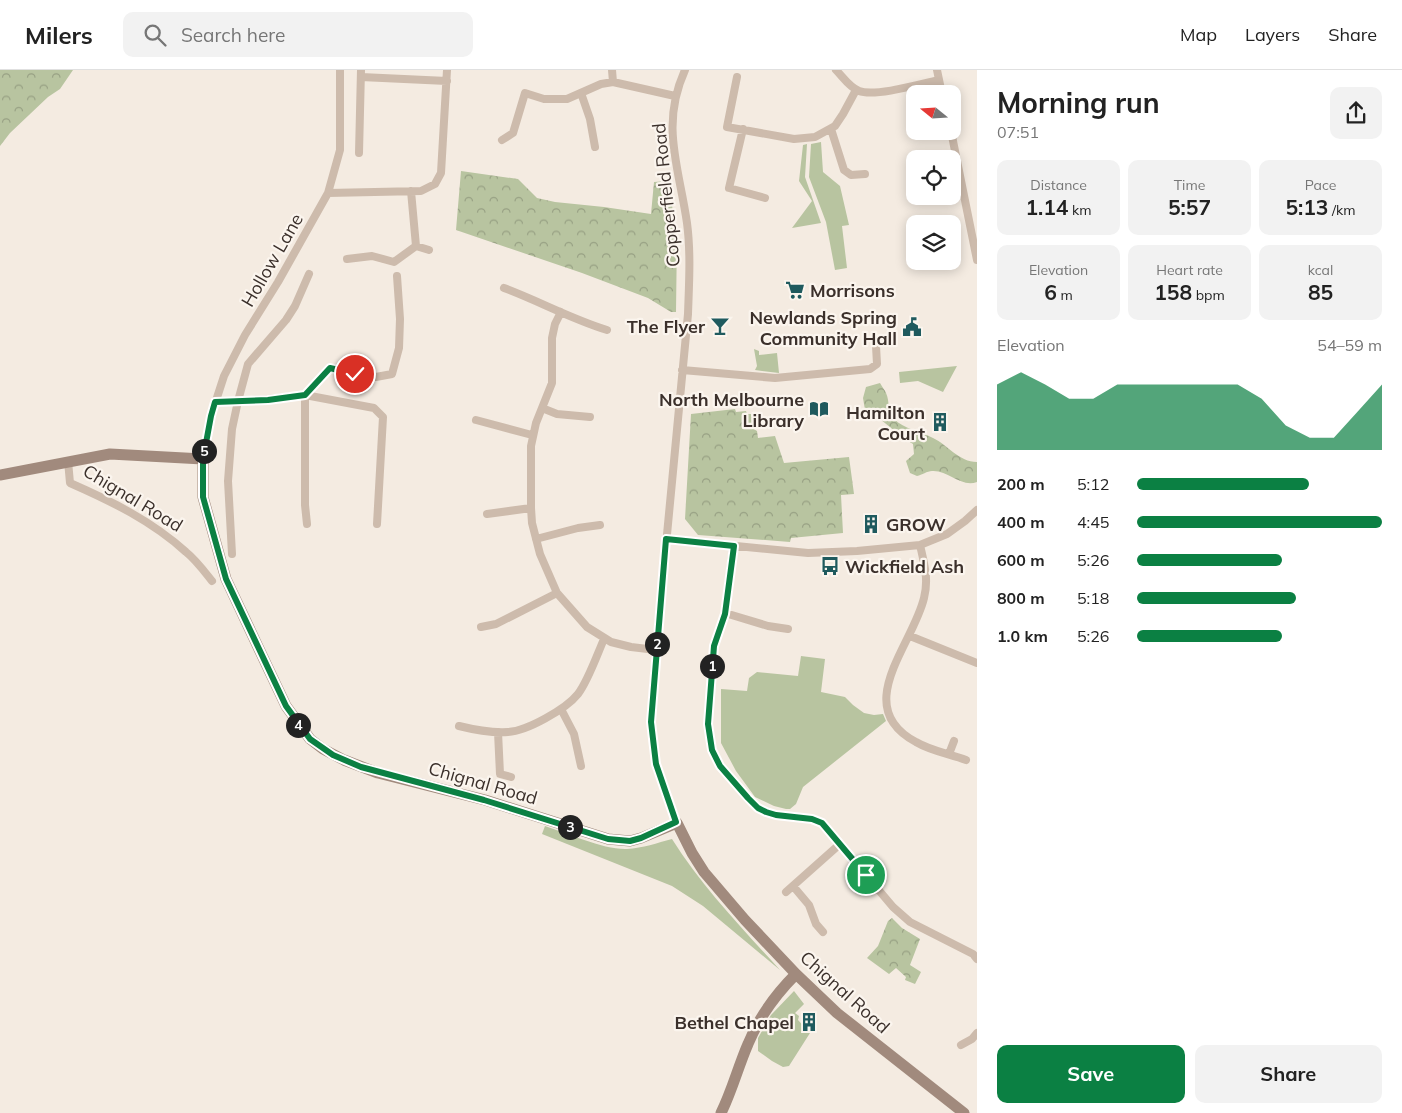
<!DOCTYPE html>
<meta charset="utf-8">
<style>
:root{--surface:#fff;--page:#f2f2f2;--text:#222;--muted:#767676;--line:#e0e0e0;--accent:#0b8043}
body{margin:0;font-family:Mulish,sans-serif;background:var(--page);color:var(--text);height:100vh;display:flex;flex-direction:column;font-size:19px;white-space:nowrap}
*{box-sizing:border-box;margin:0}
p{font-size:16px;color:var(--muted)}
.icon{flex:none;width:28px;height:28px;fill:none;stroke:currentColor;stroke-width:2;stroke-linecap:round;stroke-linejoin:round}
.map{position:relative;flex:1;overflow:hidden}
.panel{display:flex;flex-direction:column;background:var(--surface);width:425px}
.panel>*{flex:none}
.needle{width:32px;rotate:288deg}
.tools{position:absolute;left:906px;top:15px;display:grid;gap:10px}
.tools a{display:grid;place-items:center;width:55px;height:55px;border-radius:10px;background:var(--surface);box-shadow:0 2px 12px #0003;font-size:25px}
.pin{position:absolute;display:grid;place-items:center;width:42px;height:42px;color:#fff;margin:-21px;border:2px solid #fff;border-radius:50%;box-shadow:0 1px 5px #0007}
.km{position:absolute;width:25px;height:25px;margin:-12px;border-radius:50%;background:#222;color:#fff;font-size:14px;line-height:25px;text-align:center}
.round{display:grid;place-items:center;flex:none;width:52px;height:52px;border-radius:10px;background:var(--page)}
.headline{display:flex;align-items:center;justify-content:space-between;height:85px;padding:0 20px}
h1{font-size:28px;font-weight:700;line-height:38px}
.stats{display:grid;grid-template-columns:repeat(3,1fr);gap:8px;height:85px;padding:5px 20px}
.stats div{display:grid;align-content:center;border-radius:10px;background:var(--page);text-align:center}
.stats b{font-size:21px;font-weight:700}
.stats small{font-size:14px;font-weight:400}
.stats p{font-size:14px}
.chart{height:140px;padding:10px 20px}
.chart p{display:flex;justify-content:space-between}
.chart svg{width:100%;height:90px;margin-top:5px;fill:var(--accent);opacity:.7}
.primary-button{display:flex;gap:10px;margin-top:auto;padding:10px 20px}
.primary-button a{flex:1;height:58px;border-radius:10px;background:var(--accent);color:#fff;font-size:20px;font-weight:700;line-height:58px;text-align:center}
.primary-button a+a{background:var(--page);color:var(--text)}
ul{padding:0 20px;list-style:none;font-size:16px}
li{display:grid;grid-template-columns:80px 60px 1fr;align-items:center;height:38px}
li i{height:12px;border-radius:6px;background:var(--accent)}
header{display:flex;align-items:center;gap:30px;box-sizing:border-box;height:70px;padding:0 25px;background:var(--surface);border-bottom:1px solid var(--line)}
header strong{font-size:24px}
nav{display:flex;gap:28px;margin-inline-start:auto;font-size:18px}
.search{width:350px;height:45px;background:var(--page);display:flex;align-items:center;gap:12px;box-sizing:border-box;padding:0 18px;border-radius:10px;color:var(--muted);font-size:19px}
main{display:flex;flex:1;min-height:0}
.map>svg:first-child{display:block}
.green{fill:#b8c4a0}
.forest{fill:url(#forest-crowns)}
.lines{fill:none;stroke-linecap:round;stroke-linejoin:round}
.street{stroke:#cdbbac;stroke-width:8}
.secondary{stroke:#a18a7d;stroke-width:11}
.route-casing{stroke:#fff;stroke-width:10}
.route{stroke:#0b8043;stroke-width:6}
.labels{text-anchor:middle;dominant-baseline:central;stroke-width:4.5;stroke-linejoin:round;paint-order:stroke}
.street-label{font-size:18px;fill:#3b302b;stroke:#fbf5ee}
.poi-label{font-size:18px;font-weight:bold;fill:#3b302b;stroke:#fbf5ee;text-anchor:end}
</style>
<header>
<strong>Milers</strong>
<div class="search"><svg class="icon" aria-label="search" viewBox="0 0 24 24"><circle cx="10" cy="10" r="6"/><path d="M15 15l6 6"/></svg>Search here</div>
<nav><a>Map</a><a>Layers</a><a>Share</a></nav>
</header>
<main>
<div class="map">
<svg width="977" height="1043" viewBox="0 0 977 1043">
<defs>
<pattern id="forest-crowns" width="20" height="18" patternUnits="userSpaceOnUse" patternTransform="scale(1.25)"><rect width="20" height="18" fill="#b8c4a0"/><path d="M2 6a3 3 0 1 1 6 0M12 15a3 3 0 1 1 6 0" fill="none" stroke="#97a083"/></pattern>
</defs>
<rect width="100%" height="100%" fill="#f4ebe1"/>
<path class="green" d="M821,72L823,102L840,116L849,155L842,156L847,198L835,200L826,152L809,107L811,74Z
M807,74L805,107L821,153L792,158L812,131L799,111L803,75Z
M754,279L759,281V285L777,283L779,303L755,300L757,296Z
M957,296L943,322L918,311L900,313L899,302Z
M801,586L825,589L821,622L845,627L853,635L864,643L874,645L883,644L886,651L803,717L796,734L790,739H786L774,736L755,727L736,701L721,673V619L747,621L749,608L757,602L798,606Z
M545,756C567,763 604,780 627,779C643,778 657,773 672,769C702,817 742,858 780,900L703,836L672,816L542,764Z
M794,921L804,934L795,943L799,946L798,950L810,963L789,996L783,997L772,991L758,981V968L771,945Z"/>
<path class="forest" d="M0,0H73L60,19L48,27L10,63L0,76Z
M461,101L518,109L537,128L555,132L604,137L651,144L654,112L668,111L677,166L676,242H671L648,228L582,203L456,160Z
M880,313C882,317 885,320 886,323C890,331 887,343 894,349C904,359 921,362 933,368C948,375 959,392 977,392V412C961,418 949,400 932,401C927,401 922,405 917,406L910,403L906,391L914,384L913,374C895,364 883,348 865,340L863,328L866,317Z
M735,339L736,342L746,341L747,344H751L752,358L757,361L758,368L775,366L784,393L849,387L854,424L841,425L843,463L791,468L790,472L698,465L685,449L691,344Z
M892,848L902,858L920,869L910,895L921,902L915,914L905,910L906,907L896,898L889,904L867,888L878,876L888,851Z"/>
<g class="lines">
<path class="street" d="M612,0L613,12
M836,0C843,7 849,17 859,21C875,27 921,14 939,10
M937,0L942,24
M361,7L447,11
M737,7L727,57L794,69L815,67L835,56L843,44L856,20
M581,23L590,49L595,77
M743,59L729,118L765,128
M831,59L844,100L851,105L865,104
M951,61L977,190
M502,70L513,63L525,23L544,29H567L601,14L613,12L675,26
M359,83L361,0
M945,89L956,87
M328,123L421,121L435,114L441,103L447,0
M416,176L429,180
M347,189L372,186L394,192L416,176L411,121
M504,218C539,231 571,249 607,260
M561,242L555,254L552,268V313L536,353L531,376V438L532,453L540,484L557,523L587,557L611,572L631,577L656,580
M682,300L775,308L870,299L877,294L876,276
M215,332L268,329L305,325L374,338L383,347L377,454
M542,338L557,344L590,347
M476,350L532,365
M203,389L211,346L224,306L245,265L278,212L328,123L340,80V0
M68,391L70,413C111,431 152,451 186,482C196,490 204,501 212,511
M487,444L531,438
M307,454L305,435V325L329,298L376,307L392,304L399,278L400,249L397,206
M536,469L578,458L600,455
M666,469L808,483L857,481L920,475L947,464L965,451L977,440
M920,475C924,493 929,509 924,528C913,575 850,637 916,672C931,681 950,684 966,690
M733,477L725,543L714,576L708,654L712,680L720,696L747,728L758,738L765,742L776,745L812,749L822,753L893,837L910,852L973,884L977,889
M232,484L228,411L232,359L238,331L248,294L286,250L295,236L309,204
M725,543L768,556L788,559
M481,557L496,554L557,523
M910,566L977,593
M561,639L574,664L581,696
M459,656C475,660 491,663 508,662C527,661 566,639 578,624C588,611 597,585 604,569
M498,662L500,704L511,707
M949,684L954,671
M677,753L656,694L651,652L656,580L688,244C689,214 691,183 687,153C679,97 660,55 685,0
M793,816L809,835L816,854L823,862
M786,822L840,774
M961,975L972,969L977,963"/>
<path class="secondary" d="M0,405L110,384L203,389V427L226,509L286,636L310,669L323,679L344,690L378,703L485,730L608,769L630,771L641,768L677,753L692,783L704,802L745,850L796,904L837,943L964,1043
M721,1043C732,1021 738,997 748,974C759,947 775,925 796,904"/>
</g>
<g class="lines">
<g class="route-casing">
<path id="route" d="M355,304L330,298L305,325L268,330L215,332L211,346L203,389V427L226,509L286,636L310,669L333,685L361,697L484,730L608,769L630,771L641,768L676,752L656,694L651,652L666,469L734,476L725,544L714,576L708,654L712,680L720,696L748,728L758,738L766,742L776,745L812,749L822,753L866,805"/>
</g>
<use href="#route" class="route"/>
</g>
<defs>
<g id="supermarket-bare" transform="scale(1.5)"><path d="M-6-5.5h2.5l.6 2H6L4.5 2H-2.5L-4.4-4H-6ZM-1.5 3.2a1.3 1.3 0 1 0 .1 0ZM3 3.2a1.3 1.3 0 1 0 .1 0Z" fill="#1f5a5e" stroke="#fbf5ee" stroke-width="2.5" paint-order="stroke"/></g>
<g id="bar-bare" transform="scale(1.5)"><path d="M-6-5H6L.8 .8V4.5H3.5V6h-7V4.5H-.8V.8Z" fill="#1f5a5e" stroke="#fbf5ee" stroke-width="2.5" paint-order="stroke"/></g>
<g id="civic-bare" transform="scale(1.5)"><path d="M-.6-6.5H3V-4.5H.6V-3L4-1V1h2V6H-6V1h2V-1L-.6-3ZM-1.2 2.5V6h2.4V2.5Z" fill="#1f5a5e" stroke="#fbf5ee" stroke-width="2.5" paint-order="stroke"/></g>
<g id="library-bare" transform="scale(1.5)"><path d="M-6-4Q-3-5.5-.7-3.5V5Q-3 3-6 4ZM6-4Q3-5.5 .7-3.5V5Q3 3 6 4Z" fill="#1f5a5e" stroke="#fbf5ee" stroke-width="2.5" paint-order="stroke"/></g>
<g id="building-bare" transform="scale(1.5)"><path d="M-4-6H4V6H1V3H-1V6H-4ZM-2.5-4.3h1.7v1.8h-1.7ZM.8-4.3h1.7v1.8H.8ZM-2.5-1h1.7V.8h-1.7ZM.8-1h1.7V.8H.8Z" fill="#1f5a5e" stroke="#fbf5ee" stroke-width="2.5" paint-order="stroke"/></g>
<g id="bus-bare" transform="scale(1.5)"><path d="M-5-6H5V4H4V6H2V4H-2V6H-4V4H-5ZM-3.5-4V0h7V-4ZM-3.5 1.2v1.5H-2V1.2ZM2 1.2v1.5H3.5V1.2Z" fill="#1f5a5e" stroke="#fbf5ee" stroke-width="2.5" paint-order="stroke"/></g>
</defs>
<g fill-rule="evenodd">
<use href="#supermarket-bare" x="795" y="220"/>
<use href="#bar-bare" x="720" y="256"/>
<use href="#civic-bare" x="912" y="257"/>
<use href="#library-bare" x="819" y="339"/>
<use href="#building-bare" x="940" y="352"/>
<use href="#building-bare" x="871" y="454"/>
<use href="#bus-bare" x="830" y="496"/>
<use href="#building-bare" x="809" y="952"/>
</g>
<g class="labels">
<g class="street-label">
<text transform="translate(666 125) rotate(-96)">Copperfield Road</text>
<text transform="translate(272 190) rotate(-60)">Hollow Lane</text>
<text transform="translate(133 428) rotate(31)">Chignal Road</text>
<text transform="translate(483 713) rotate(16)">Chignal Road</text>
<text transform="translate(845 922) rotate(42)">Chignal Road</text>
</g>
<g class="poi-label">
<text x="810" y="220" text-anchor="start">Morrisons</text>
<text x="897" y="247">Newlands Spring<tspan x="897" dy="21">Community Hall</tspan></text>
<text x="705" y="256">The Flyer</text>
<text x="804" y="329">North Melbourne<tspan x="804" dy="21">Library</tspan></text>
<text x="925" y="342">Hamilton<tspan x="925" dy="21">Court</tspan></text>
<text x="886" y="454" text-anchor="start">GROW</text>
<text x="845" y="496" text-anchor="start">Wickfield Ash</text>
<text x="794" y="952">Bethel Chapel</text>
</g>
</g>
</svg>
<div class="tools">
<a><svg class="needle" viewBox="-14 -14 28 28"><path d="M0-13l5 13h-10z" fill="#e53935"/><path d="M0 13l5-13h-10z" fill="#767676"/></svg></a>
<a><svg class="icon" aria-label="locate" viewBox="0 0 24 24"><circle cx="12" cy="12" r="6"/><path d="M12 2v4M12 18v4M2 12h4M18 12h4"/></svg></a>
<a><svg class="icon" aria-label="layers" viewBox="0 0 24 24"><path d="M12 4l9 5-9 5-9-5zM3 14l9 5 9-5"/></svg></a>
</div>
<div class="pin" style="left:866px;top:805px;background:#1e9e55"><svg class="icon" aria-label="arrive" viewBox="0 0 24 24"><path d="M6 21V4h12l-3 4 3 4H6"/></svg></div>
<div class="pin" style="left:355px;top:304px;background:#d93025"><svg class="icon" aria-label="check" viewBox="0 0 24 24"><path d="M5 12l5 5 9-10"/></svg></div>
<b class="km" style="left:712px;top:596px">1</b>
<b class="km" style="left:657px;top:574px">2</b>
<b class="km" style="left:570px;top:757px">3</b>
<b class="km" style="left:298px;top:655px">4</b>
<b class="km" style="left:204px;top:381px">5</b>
</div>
<section class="panel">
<div class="headline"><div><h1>Morning run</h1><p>07:51</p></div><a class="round"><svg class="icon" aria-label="share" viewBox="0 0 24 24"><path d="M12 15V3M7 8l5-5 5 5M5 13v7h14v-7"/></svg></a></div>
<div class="stats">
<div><p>Distance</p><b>1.14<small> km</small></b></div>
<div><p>Time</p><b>5:57</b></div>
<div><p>Pace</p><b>5:13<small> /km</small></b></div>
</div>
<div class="stats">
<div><p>Elevation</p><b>6<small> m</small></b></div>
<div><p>Heart rate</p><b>158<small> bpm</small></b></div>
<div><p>kcal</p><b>85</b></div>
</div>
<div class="chart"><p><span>Elevation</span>54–59 m</p>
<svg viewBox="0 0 160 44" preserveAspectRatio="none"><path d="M0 44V12L10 6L20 12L30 19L40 19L50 12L60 12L70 12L80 12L90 12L100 12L110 19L120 32L130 38L140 38L150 25L160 12V44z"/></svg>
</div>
<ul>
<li><b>200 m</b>5:12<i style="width:70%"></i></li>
<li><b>400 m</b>4:45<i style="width:100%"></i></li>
<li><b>600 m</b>5:26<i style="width:59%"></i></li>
<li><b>800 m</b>5:18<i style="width:65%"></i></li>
<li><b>1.0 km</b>5:26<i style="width:59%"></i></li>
</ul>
<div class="primary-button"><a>Save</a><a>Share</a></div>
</section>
</main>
